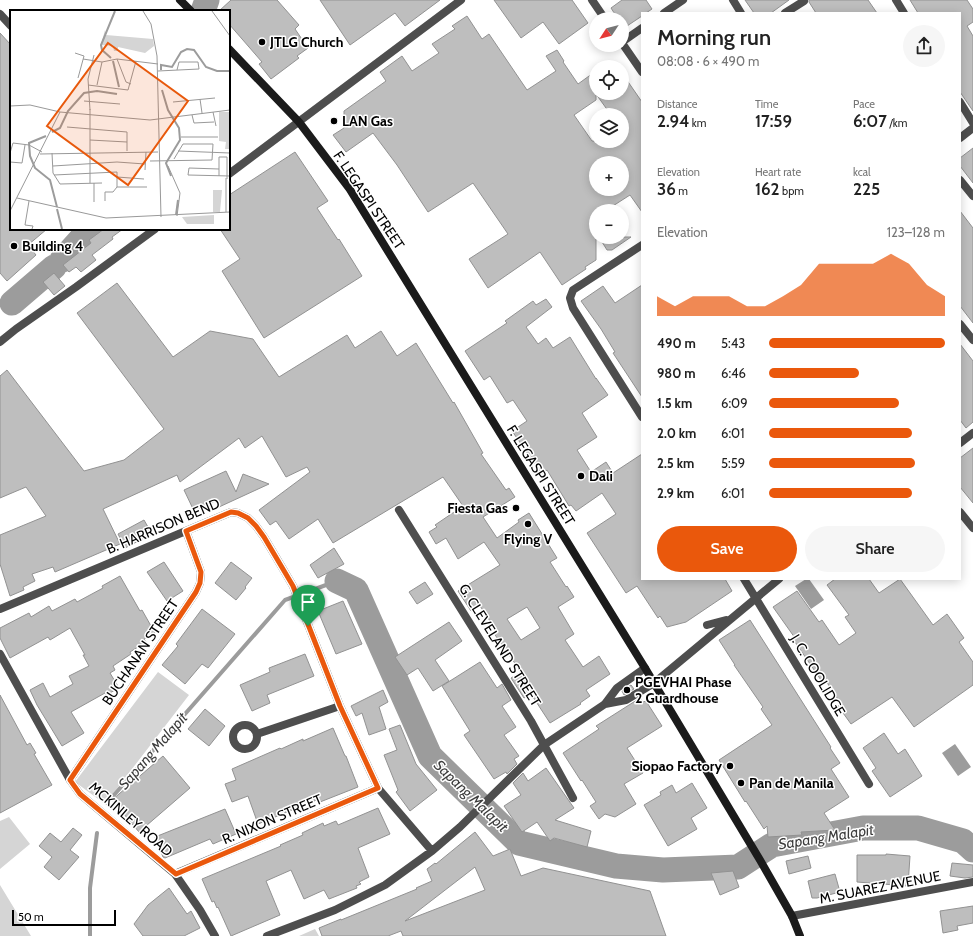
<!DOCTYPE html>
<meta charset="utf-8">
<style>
:root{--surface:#fff;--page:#f6f6f6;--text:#222;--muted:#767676;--accent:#ea580c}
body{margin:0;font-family:Cabin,sans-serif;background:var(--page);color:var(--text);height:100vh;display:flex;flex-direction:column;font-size:15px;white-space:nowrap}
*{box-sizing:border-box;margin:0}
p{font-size:13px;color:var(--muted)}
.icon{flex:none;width:22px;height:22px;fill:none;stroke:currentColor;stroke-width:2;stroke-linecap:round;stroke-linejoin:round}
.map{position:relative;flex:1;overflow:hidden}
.panel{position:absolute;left:641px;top:12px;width:320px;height:568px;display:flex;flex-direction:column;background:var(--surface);border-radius:0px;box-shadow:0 2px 10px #0003}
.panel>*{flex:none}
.needle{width:26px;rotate:234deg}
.tools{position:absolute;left:589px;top:12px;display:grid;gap:8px}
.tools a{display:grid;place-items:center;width:40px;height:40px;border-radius:50%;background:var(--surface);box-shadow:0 2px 10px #0003;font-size:20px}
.scale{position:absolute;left:12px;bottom:10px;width:104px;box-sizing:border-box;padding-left:4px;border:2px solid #000;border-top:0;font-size:11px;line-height:14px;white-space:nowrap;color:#000;-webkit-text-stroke:3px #fff;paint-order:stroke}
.pin{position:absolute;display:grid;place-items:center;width:34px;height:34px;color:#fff;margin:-41px -17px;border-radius:50% 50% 50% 0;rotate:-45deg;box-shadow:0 0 4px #0007}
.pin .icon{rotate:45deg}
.round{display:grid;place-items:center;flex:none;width:42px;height:42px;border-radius:21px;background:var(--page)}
.headline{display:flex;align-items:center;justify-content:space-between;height:68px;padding:0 16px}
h1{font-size:22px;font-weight:600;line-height:30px}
.figures{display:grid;grid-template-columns:repeat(3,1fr);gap:6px;height:68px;padding:4px 16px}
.figures div{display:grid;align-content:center}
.figures b{font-size:17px;font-weight:600}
.figures small{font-size:11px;font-weight:400}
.figures p{font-size:11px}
.chart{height:112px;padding:8px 16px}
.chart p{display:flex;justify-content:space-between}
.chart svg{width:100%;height:72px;margin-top:4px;fill:var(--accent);opacity:.7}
.action{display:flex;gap:8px;margin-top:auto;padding:8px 16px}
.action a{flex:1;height:46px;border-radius:24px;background:var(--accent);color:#fff;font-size:16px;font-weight:600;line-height:46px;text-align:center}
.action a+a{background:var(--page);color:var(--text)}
ul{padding:0 16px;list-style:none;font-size:13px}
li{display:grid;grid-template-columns:64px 48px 1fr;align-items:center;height:30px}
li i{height:10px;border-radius:5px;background:var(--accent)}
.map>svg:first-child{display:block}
.green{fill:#d5d5d5}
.water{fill:#9c9c9c}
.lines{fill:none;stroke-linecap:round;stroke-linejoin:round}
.stream{stroke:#9c9c9c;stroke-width:4}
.river{stroke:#9c9c9c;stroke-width:25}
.building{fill:#bebebe;stroke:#929292;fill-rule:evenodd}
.minor{stroke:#4e4e4e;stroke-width:8}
.tertiary{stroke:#4e4e4e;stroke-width:8}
.secondary{stroke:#1b1b1b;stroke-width:8}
.route-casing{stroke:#fff;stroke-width:8}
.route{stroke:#ea580c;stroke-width:5}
.poi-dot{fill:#000;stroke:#fff;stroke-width:1.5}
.labels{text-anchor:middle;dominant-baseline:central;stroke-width:3;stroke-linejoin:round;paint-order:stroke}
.poi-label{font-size:14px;font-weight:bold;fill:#000;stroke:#fff;text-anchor:start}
.street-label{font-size:14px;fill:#000;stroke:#fff}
.water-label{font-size:15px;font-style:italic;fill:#3d3d3d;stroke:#fff}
.inset-river{fill:none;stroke:#9c9c9c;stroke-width:2}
.inset-road{fill:none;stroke:#999;stroke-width:1}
.view{fill:#e8590c;fill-opacity:0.15;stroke:#e8590c;stroke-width:2}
.inset-edge{fill:none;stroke:#000;stroke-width:2}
</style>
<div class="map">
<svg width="973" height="936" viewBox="0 0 973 936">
<rect width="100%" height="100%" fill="#fff"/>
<path class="green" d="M158,672L189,695L105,804L75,782Z
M9,817L30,844L0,869V821Z
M0,885L31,936H0Z
M315,929L319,936H299Z"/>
<path class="water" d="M806,579H809L824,600L811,609L795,586Z
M955,744L971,767L958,776L942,753Z"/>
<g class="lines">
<path class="stream" d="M107,803L285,600L337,581
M90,936V888L97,833"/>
<path class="river" d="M203,11L207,0
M62,260L90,229
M12,303L54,267
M337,581L356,590L430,756L519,843L616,866L663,870L738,867L772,845L863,828H918L963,841L973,850"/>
</g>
<path class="building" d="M231,0H277L299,25L295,29L308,48L297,56L299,58L271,79L259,64L262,62L229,24V11H219Z
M320,0H440L405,26L395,13L350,45Z
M494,0H572L588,23L559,44L543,22L521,38Z
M622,0H646L652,9L646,13H642V16L624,28L622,25V19H618L611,8Z
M745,0H789L771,13H754Z
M809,0H868L877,13H816L809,2Z
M910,0H967L973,9V22L967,26L973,36V111L960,92V13H918Z
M467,16L482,39L489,34L527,90L556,71L546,56L557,50L564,61L563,62L578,84L596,71V93H622V73L642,102V212L630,195L605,211H596V260L585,267L586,269L562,285L540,252L488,288L469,259L508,234L473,183L428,212L397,165L373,133L346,152L333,135L344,128V111L386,81L380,72L402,56L412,71L439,53L432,44L455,29L452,26ZM596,94L611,115H622V141H592L574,115L596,100ZM596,163H622V189H596Z
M0,33L11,45V229H47L28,245L36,255L7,281L0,273Z
M973,148V183L960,166V158Z
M295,152L328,201L317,208L338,240L339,239L362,276L264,338L222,271L240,259L220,229H229V195Z
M960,211L973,228V323L960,306Z
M104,229H123L112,237L113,239L92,255L96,260L81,272L76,267L69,272L63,265L91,243L89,240Z
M599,237H631L612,250H607Z
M54,273L65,286L54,295L43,282Z
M117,283L173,357L210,331L253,339L279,377L347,335L355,348L381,331L397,356L416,343L453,403L454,402L483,453L481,454L506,490L509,488L515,497L483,517L497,538L519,522L518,520L529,513L557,558L550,562L566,587L567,586L574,597L558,607L574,634L565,640L583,667L599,656L610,674L586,690L590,696L580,703L581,704L550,723L531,694L524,698L511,678L521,672L493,632L496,630L480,606L471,611L458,591L500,565L484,542L458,559L446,538L436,544L429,532L437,527L435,525L463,506L443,477L333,543L318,519L289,539L276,521L270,525L259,510L310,472L307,467L286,477L262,436L245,448L239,438L180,482L177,475L103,509L120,544L55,572L53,567L32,574L35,581L23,587L24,590L10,596L0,564V535L46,516L26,487L0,498V376L7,370L84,471L124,460L164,429L77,313ZM527,607L540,628L521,640L507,619Z
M642,285V397L613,353L615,352L601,329L581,301L603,286L615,303Z
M546,299L552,307L526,327L538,344L546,338L553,348L570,337L596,379V378L608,395L582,413L597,437L577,450L591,472L606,462L613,473L642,454V579H725L732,591L686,622L667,627L660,616L658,618L637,586L626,593L587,533L616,514L602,493L576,511L571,505L569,506L547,470L542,474L512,431L527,421L513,400L507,403L490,376L484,380L465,351L507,323L505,321L533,301L536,305Z
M960,344L973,361V422L966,428L960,420Z
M973,448V503L960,487V458Z
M226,471L236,492L243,474L269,484L219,507L217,500L194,511L184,490Z
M144,520L152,534L125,548L118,534Z
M334,548L344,564L318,578L310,565Z
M164,562L183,591L167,601L147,572Z
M231,562L252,578L245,587L246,588L236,600L215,583Z
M120,576L140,611L142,610L155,633L144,639L146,642L130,652L131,654L113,666L115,670L110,673L119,688L106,695L105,693L71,712L84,733L62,746L37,705L30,690L43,683L50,697L73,684L69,676L89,666L83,655H85L70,628L50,640L48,637L10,658L0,638V628L29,613L31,617L49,606L52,611L75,599L77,602L103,588L102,586Z
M835,579H869L879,593L900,579L933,625L947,614L964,638L959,642L973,662V685L914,727L892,697L851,724L838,706L841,704L826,681L823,683L793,639L795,638L773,607L797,591L819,622L822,620L839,645L856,633L845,617L849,615L827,585Z
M425,582L433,594L417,604L409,592Z
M343,601L362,644L336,654L318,611Z
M202,609L235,634L208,668L202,664L185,684L162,665L178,646L176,644Z
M750,620L831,747L830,748L840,763L831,769L849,797L824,813L835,830L801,832L802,835L768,837L767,826L764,829L746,801L745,802L719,760L772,725L761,709L763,707L734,665H735L719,640Z
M449,622L462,641L435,660L449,681L433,691L418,668L407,675L395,657Z
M305,654L314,676L267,695L270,703L252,711L240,685L270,672L269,668Z
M480,662L497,688L502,684L511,700L502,706L516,727L504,735L519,756L514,759L517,764L507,774L506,772L494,779L464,735L470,731L442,686Z
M631,685L634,689L624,695L622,691Z
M383,690L388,702L379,707L386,729L369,735L362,713L356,716L351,706Z
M0,695L27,745L30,743L36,753L34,754L52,785L0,813Z
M640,698L643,702L646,701L662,726L627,748L643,773L624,784L636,804L615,817L605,814L599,819L590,806L596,802L582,780L581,781L563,753L599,729L596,726Z
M205,709L225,726L209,746L188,729Z
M400,725L416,764L437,790L410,811L396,792L398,790L384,755L397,750L389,729Z
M333,728L345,756H346L358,787L320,802L319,799L258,824L248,796L232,802L225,784L236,780L232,769L280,748L281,749L303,739V741Z
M884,733L898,754L905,749L922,776L890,797L872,771L876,768L863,748Z
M163,756L190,788L139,832L112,800Z
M546,768L574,808L555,820L591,831L587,847L554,838L550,841L537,822L522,832L504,806L521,795L513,783L523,773L528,781Z
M692,783L707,808L691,818L697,829L668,846L644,805L661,795L660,792L672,785L676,793Z
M378,808L390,834L358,848L369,877L359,882L361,884L356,886L357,888L329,899L324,890L304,899L291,870L266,881L280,915L231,936L218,907L217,908L214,901L212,902L202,879L281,846L280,845L303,835L302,833L323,823L324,826L336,821L338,825Z
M225,809L236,834L213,844L210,839L165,858L163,857L155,837Z
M73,828L82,835L70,850L79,857L59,880L44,867L52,857L39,846L50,833L61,842Z
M475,832L493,856L510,849L521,876L543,868L650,891L666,936H403L401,931L388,936H322L319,928L341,919V920L417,889L416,888L432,881L427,869L435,863L436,864ZM475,867L485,890L405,921Z
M886,854L910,856L908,886L857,882V855H886Z
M808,856L811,868L789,874L786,861Z
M952,863L973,865V877L965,878L950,876Z
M733,871L739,887L720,895L711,873Z
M835,874L840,892L817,898H812L808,881Z
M169,888L187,914L191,911L200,928L184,936H143L134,924L148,905Z
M973,906V923L957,926L958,930L943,933L940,911Z"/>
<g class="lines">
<path class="minor" d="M592,0L605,19
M733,0L741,13
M896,0L904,13
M664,13L683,0
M785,13L804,1
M0,14L11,26
M622,42L642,28
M622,43L642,72
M960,102L973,123
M960,138L973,128
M960,180L973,196
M642,245L573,290L570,298L573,308L642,417
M960,324L973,340
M960,443L973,433
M399,510L531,721L573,798
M960,512L973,528
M744,579L869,784
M0,609L231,512L238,513L248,518L256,526L264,537L283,569L293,586L340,706L378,788L432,851
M707,625L726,620
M0,654L70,780L80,794L175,874L200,910L215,936
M605,704L626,700L654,683L779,579
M233 737a12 12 0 1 1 24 0a12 12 0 1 1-24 0Z
M257,734L340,706
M70,780L196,592L200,583L201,572L186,531
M175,874L378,788
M267,936L335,910L385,885L432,851L460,827L544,745L605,704L617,688L645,668"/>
<path class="tertiary" d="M229,174L461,0
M0,342L16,329L76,287L155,229
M792,916L973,882"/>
<path class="secondary" d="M180,0L191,11
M229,49L299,122L349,188L645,668L760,860L792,916L800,936"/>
</g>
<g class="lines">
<g class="route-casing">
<path id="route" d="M231,512L238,513L248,518L256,526L264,537L293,586L340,706L378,788L176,874L80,794L70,780L196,592L200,583L201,572L186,531Z"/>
</g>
<use href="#route" class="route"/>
</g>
<g class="poi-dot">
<circle cx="262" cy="42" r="4"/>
<circle cx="334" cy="121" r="4"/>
<circle cx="14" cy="246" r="4"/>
<circle cx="581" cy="476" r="4"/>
<circle cx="516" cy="508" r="4"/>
<circle cx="528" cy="524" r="4"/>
<circle cx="627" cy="690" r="4"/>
<circle cx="730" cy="766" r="4"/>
<circle cx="741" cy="783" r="4"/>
</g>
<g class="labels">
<g class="poi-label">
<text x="270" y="42">JTLG Church</text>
<text x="342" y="121">LAN Gas</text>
<text x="22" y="246">Building 4</text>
<text x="589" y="476">Dali</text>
<text x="508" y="508" text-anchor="end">Fiesta Gas</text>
<text x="528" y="539" text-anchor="middle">Flying V</text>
<text x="635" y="682">PGEVHAI Phase<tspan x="635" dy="16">2 Guardhouse</tspan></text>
<text x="722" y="766" text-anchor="end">Siopao Factory</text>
<text x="749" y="783">Pan de Manila</text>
</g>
<g class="street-label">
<text transform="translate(369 200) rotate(56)">F. LEGASPI STREET</text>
<text transform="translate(541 475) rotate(58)">F. LEGASPI STREET</text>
<text transform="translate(163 526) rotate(-23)">B. HARRISON BEND</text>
<text transform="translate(500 645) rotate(58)">G. CLEVELAND STREET</text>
<text transform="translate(140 652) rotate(-56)">BUCHANAN STREET</text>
<text transform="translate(818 675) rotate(59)">J. C. COOLIDGE</text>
<text transform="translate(131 819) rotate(41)">MCKINLEY ROAD</text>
<text transform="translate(272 819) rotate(-23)">R. NIXON STREET</text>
<text transform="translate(880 887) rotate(-11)">M. SUAREZ AVENUE</text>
</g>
<g class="water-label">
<text transform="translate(153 751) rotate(-49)">Sapang Malapit</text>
<text transform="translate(471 796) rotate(44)">Sapang Malapit</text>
<text transform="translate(826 837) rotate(-9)">Sapang Malapit</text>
</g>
</g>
<g transform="translate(10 10)">
<rect width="220" height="220" fill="#fff"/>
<path d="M95,20L96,25L143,29L144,36L135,43L108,37V41H104L103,36L91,35ZM209,102H220V139H215L216,132L209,131ZM203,180H212L210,202H203ZM204,205V214H177L172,207Z" fill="#d5d5d5"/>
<path class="inset-river" d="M101,48L92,40L91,35L105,1M103,51L109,77M151,60V55L162,57L171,42L177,39L184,40L196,57L207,61H220M152,80L158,100L169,118L170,130L156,153L161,166M42,122L50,118L58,101L74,83L87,81L107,84M36,126L19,133L20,146L25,158L40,170L47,197M47,199L52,219M166,205L168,190"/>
<path class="inset-road" d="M133,1L141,14L147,46L151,207M202,1L220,26M65,43L74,46L68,68M73,49L92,52L107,49L148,54M107,49L116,72L121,74M148,61L189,59L188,52H169L167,60M78,75L118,80L126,51M87,75L92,52M190,89L192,103M74,91L110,94M163,92L205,88M0,96L20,95L50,102L140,110L220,100M80,99V173M80,100L78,69L84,45M203,102L206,116M182,105L184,113L204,112M57,117L117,122V141M171,127H208M80,130L117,132M168,141L220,143M0,143L3,133L19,135L32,142M42,143L43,163L50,174L92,173M30,144L148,142M140,151L202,150L203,134H173L164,149M0,152L12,153L15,135M43,156L107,152L135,154M158,156L170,183L167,206M209,159L179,158L178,165L220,166M135,160L136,142M44,165L107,162V177L103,182H95V191M209,166V147H217V169M107,167L134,169M84,173V192M107,177H137M7,188L96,208L220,202M19,191L15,215L23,216L22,219M0,201L50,102M216,202V168"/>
<path class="view" d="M98,33L178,91L118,175L37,116Z"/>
<rect width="220" height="220" class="inset-edge"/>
</g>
</svg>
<div class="tools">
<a><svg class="needle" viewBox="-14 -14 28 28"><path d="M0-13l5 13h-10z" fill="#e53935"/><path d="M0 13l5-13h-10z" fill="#767676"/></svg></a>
<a><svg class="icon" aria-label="locate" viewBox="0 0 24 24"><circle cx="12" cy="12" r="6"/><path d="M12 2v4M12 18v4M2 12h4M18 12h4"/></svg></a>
<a><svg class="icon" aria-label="layers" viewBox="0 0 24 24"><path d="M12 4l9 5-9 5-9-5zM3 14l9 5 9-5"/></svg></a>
<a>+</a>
<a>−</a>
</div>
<div class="scale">50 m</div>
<div class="pin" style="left:308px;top:626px;background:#1e9e55"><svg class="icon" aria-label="arrive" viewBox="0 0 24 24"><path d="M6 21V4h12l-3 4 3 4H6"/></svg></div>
<section class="panel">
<div class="headline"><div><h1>Morning run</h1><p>08:08 · 6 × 490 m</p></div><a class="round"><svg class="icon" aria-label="share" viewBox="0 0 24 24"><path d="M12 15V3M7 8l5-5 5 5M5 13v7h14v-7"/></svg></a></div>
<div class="figures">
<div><p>Distance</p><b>2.94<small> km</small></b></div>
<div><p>Time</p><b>17:59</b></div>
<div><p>Pace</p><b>6:07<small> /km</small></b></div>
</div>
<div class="figures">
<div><p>Elevation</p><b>36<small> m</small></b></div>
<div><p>Heart rate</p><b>162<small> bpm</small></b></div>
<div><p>kcal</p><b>225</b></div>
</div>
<div class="chart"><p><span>Elevation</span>123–128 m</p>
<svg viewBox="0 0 160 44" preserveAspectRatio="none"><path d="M0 44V32L10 38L20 32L30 32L40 32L50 38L60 38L70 32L80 25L90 12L100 12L110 12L120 12L130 6L140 12L150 25L160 32V44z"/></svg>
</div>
<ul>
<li><b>490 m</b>5:43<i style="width:100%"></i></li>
<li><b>980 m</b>6:46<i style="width:51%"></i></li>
<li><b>1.5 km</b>6:09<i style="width:74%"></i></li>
<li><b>2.0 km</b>6:01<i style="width:81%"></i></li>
<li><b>2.5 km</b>5:59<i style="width:83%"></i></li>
<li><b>2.9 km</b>6:01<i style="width:81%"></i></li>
</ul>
<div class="action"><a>Save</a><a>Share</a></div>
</section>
</div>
